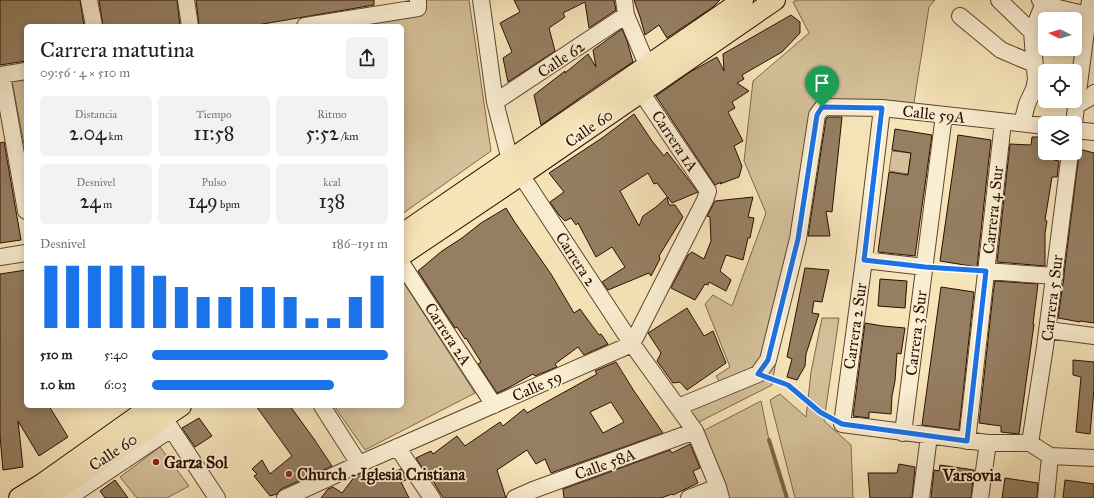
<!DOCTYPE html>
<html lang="es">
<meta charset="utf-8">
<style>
:root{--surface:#fff;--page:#f2f2f2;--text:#222;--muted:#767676;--accent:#1a73e8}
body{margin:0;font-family:"IM FELL Great Primer",serif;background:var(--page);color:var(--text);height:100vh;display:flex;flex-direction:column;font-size:15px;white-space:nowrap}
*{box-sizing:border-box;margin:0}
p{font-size:13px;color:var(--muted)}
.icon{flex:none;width:22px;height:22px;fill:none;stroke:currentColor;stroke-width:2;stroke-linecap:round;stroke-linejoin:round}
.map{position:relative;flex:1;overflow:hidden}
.sheet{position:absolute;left:24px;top:24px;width:380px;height:384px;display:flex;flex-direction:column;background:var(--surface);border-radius:6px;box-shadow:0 2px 10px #0003}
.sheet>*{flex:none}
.needle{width:26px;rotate:275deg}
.controls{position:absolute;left:1038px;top:12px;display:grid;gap:8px}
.controls a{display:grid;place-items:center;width:44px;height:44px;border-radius:6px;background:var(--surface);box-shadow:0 2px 10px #0003;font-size:20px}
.pin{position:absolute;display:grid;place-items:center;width:34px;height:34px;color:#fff;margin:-41px -17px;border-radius:50% 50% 50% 0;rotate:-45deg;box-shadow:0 0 4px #0007}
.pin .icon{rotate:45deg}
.round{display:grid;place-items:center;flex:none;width:42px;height:42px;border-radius:6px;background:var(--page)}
.head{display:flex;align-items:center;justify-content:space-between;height:68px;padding:0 16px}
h1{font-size:22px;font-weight:600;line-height:30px}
.metrics{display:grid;grid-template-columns:repeat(3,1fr);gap:6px;height:68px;padding:4px 16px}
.metrics div{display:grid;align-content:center;border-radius:6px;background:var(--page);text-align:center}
.metrics b{font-size:20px;font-weight:600}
.metrics small{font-size:11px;font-weight:400}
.metrics p{font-size:11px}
.chart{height:112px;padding:8px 16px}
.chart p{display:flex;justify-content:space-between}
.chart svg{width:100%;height:72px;margin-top:4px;stroke:var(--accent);stroke-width:6}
ul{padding:0 16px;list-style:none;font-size:13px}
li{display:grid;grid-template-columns:64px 48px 1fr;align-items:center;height:30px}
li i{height:10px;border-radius:5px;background:var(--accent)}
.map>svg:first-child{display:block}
.green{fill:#d4c09a;stroke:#80674d}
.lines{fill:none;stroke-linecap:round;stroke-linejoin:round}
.stream{stroke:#7c634a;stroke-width:4}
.building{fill:#957e61;stroke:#2b0e00;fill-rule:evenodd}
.minor-casing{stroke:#5e442e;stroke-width:18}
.major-casing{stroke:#2b0e00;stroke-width:22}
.path{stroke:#2b0e00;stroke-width:2.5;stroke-dasharray:3 2;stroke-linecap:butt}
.minor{stroke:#faeed2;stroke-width:16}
.major{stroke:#f7e5ba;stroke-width:20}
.route-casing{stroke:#fff;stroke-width:8}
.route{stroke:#1a73e8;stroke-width:5}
.poi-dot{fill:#8f2418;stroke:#faeed2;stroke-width:1.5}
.labels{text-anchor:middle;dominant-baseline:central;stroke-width:3.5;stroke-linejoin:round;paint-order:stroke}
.street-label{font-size:16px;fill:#2b0e00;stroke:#faeed2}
.poi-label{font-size:16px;font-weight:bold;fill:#2b0e00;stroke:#faeed2;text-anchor:start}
.neighbourhood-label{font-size:17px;font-weight:bold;fill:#2b0e00;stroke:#faeed2}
</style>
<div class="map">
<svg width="1094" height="498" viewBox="0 0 1094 498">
<rect width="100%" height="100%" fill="#f7e5ba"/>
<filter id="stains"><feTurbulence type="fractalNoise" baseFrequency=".005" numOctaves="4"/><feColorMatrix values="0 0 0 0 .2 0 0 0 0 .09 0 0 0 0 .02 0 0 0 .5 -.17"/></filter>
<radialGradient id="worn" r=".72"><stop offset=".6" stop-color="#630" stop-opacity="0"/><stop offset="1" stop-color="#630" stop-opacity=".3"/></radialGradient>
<path class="green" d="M422,0H469L491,151L402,214V26H328Z
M796,0H935L929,7L913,109L818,107L772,385L697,423L687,409L725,390L716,376L730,367L705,304L713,295L732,306L766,213L744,161L753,81L809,33L793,2Z
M26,78V155L12,81Z
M892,151L911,153L908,174L889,171Z
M402,280L475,393L365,450L334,406H402Z
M822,318H839L824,421L851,445L853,498H795L770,400L780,394L806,417L811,372Z
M761,401L769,440L786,498H723L701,432Z
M160,447L189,486L167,498H137L120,477Z"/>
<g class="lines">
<path class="stream" d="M769,440L787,498"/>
</g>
<path class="building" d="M0,0H80L84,26H26V61L0,65Z
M99,0H177L180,26H103Z
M196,0H374V5L251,26H199Z
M514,0H614L616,10L589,28L585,2L563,13L565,17L549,28L555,51L508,82L503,58L512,52L500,23L520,12Z
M634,0H720L713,7L667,38L659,25L645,35L640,17Z
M791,15L800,22V33L782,52L742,75L744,79L737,83L749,91L732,102L735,108L728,112L743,141L734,146L742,166L739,177L720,184L721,182L715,185L656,96L690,72L717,57L724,71L723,54Z
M622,29L627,41L633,62L604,81L541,125L534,95L565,71V73L588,54L596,67L593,50Z
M634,114L652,141L664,156L667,152L698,192L672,203L657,183L654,184L648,173L620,191L639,226L643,216L656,207L667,197L669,205H675L683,217L659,256L660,259L651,276L649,273L608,290L602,282L625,267L612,247L596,257L578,223L576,225L571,218L565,221L559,215L550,202L564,192L549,173L602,138Z
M828,117H842L832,212L826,211L830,236H808L826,119Z
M895,129L932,135L915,256L878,252L889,172L908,175L911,153L892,150Z
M958,135L991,140L977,267L940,261Z
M1032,137H1045V153H1054V160L1059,161L1057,177H1052L1045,220L1047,221L1045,233V266L997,262L1010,144L1031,145Z
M4,142L21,240L0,243V143Z
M1079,149L1094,153V323L1080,321V322L1058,318L1064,277V274L1079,154Z
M753,197L748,217L754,218L750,238H748L743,260L726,255L720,271L731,280L726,291L709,282L708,285L705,284L695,300L671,288L688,255L692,252L704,259L711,241L710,217L707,216L715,201Z
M506,208L514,221L551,274L574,313L580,309L599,335L601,334L608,344L584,355L578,347L555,364L557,367L535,376L533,374L510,387L497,393L478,364L481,362L466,338L465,339L457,327L455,328L418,271L442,251L462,238L481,223Z
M805,268L829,270L822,302L814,301L812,313L819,314L806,354L805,366L797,380L787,377L792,359L787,357Z
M26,270V406H49L68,437L39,456L18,421L23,467L3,470L0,436V274Z
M880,279L907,281L905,308L878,306Z
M995,281L1038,284L1033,324H1034L1019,434L1001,432V426L979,423L993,294Z
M941,287L974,292L959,430L922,425Z
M687,308L704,336L713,331L726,363L687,390L680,382L673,383L657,361L661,353L648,333Z
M865,323L883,326L905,328L901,354L897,353L895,381L892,396L891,414L869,412V418L853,416Z
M1073,360L1094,362V389L1090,434L1076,432L1081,377L1073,375Z
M616,362L634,391L663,433L551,473L545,459L536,464L527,450L497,470L506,498H443L427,471L425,472L416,458L431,451L433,454L457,436L465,446L500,422L503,426L524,409L527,413L539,406L597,374L595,371ZM611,402L624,422L603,433L590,412Z
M256,406H290L314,439L332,466L281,489L277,494L270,496L254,476L257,474L252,469L262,460L270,474L292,456Z
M199,418L212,436L195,447L182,428Z
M690,444L700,468L693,471L698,483L673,495L672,494L661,498H564L563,489L670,450L672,453Z
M899,464L915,467L912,498H870L868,473H897Z
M940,465L974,470L971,498H931L934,470L939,471Z
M401,469L408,479L401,482L409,498H321L328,489L333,487L342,493L355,476L363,472L373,481Z
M1005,478L1038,483L1037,498H1002Z
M115,480L128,498H105L100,491Z
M1065,480L1094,484V498H1063Z"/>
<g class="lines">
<g class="minor-casing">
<path id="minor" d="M89,0L94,26
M186,0L190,26
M481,0L495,102L510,160L521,175L632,344L695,431L718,487L721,498
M624,0L626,15L647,65
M999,0L1032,32
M1040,0L1058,8L1088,15
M960,16L1001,50L1034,64
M305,26L418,8V0
M0,75L26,71
M2,75L26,211
M495,102L626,15
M1077,105L1091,97L1094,93
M882,108L864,260L842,424L988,443H1030L1050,456L1094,458
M1022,123L1027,104L1034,89L1036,80L1032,32L1044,3
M1074,123L1090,0
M1075,130L1094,132
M0,257L26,253
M864,260L925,267
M402,264L494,405
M986,271L1055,276
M1048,330L1094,336
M322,406L359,464
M678,407L758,374L768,360L798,239L817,115L823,107L882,108L1045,126
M166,421L217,498
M903,433L944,115
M967,441L1003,122
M1030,443L1045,347L1070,153
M397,447L432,498
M68,498L171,429
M285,498L359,464L632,344L705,200L708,191L641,92
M515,498L533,490L695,431
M689,498L718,487
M921,498L929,436
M980,498L988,443
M1046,498L1050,456"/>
</g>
<g class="major-casing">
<path id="major" d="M402,234L743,0
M402,255L521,175L775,0
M19,498L42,484L152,406
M45,498L181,406"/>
</g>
<path class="path" d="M937,268L972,270
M771,379L788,385L820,412L829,418"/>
<use href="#minor" class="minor"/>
<use href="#major" class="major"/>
</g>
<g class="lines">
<g class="route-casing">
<path id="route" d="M822,107L882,108L864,260L925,267L986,271L967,441L842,424L820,412L788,385L758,374L768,360L798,239L817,115Z"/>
</g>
<use href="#route" class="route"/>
</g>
<g class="poi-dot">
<circle cx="156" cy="462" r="4"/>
<circle cx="289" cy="474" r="4"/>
</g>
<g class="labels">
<g class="street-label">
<text transform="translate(561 59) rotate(-34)">Calle 62</text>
<text transform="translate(934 114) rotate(6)">Calle 59A</text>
<text transform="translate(589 128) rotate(-35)">Calle 60</text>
<text transform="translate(675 141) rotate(56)">Carrera 1A</text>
<text transform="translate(993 210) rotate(-84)">Carrera 4 Sur</text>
<text transform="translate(576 259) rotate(57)">Carrera 2</text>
<text transform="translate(1052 298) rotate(-83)">Carrera 5 Sur</text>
<text transform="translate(855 326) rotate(-82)">Carrera 2 Sur</text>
<text transform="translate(916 333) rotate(-83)">Carrera 3 Sur</text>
<text transform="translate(448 334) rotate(57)">Carrera 2A</text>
<text transform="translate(537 386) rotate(-24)">Calle 59</text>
<text transform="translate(113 452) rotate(-34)">Calle 60</text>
<text transform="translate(605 464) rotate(-20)">Calle 58A</text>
</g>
<g class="poi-label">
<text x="164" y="462">Garza Sol</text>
<text x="297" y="474">Church - Iglesia Cristiana</text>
</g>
<g class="neighbourhood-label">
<text x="972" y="475">Varsovia</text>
</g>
</g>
<rect width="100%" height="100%" filter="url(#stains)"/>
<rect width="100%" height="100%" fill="url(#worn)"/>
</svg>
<div class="controls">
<a><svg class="needle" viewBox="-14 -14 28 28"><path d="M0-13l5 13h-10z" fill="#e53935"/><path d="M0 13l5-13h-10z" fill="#767676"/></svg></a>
<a><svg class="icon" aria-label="locate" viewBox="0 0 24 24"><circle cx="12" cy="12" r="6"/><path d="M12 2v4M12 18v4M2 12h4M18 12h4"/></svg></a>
<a><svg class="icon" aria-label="layers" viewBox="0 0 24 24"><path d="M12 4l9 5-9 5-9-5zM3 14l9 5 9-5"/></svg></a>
</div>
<div class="pin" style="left:822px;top:107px;background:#1e9e55"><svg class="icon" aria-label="arrive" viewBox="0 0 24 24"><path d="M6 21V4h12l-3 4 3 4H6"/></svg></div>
<section class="sheet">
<div class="head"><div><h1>Carrera matutina</h1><p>09:56 · 4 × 510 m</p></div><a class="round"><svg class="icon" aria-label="share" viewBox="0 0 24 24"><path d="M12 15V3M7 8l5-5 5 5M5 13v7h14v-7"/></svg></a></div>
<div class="metrics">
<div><p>Distancia</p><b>2.04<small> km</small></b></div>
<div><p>Tiempo</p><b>11:58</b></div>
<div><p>Ritmo</p><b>5:52<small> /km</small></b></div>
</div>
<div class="metrics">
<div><p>Desnivel</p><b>24<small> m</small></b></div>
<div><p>Pulso</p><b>149<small> bpm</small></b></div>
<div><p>kcal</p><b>138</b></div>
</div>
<div class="chart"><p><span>Desnivel</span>186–191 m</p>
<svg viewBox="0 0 160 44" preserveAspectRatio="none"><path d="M5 44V6M15 44V6M25 44V6M35 44V6M45 44V6M55 44V12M65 44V19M75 44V25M85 44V25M95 44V19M105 44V19M115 44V25M125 44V38M135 44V38M145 44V25M155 44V12"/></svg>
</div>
<ul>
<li><b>510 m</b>5:40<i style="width:100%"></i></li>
<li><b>1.0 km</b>6:03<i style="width:77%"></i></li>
</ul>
</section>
</div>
